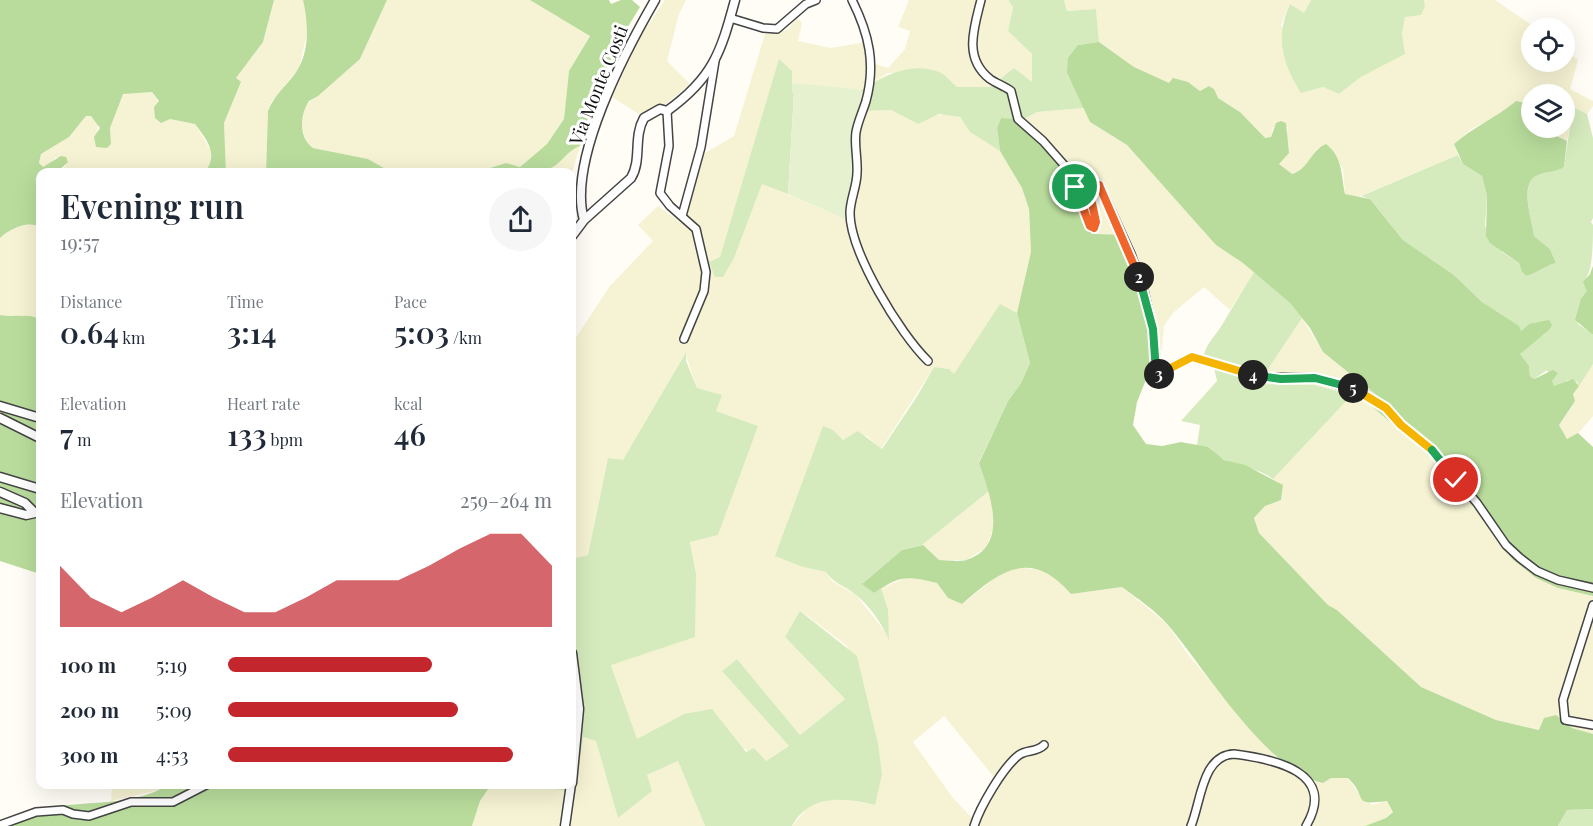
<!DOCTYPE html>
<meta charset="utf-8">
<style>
:root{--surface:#fff;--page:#f6f6f7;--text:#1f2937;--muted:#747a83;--accent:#c4262e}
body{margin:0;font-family:"Playfair Display",serif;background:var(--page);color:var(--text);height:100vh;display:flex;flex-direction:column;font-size:22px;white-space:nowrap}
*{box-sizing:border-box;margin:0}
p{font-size:20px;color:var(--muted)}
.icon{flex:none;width:33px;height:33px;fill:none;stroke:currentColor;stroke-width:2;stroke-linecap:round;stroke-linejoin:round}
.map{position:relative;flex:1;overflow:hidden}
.details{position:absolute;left:36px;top:168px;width:540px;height:621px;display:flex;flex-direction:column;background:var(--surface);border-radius:12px;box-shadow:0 6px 24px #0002}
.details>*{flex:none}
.tools{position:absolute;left:1521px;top:18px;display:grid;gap:12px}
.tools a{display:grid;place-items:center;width:54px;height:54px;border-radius:50%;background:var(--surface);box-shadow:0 6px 24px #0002;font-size:30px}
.pin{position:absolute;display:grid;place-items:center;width:51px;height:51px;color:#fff;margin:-26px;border:3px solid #fff;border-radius:50%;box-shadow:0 2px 6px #0007}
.km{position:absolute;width:30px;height:30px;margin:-15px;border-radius:50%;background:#222;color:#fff;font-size:16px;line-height:30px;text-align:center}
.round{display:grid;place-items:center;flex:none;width:63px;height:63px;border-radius:32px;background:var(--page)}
.overview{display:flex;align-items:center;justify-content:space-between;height:102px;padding:0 24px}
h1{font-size:33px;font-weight:600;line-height:45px}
.metrics{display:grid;grid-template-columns:repeat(3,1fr);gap:9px;height:102px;padding:6px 24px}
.metrics div{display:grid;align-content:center}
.metrics b{font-size:30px;font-weight:600}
.metrics small{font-size:16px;font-weight:400}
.metrics p{font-size:16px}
.chart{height:168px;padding:12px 24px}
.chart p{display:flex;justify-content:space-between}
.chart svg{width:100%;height:108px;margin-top:6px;fill:var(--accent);opacity:.7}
ul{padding:0 24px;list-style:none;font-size:20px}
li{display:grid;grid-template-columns:96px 72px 1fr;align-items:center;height:45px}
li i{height:15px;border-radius:8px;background:var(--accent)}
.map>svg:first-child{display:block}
.farmland{fill:#f6f3d4;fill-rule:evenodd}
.green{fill:#d5ebbd}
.forest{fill:#b9dc9c}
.pitch{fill:#e6f2cf}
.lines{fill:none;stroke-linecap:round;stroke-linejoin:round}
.minor-casing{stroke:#444;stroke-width:10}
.tertiary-casing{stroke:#444;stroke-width:11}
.minor{stroke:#fff;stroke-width:7}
.tertiary{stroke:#fff;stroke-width:8}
.split-1-casing{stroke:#fff;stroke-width:12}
.split-2-casing{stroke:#fff;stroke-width:12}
.split-3-casing{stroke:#fff;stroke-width:12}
.split-4-casing{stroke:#fff;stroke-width:12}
.split-5-casing{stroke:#fff;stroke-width:12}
.split-6-casing{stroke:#fff;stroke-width:12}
.split-7-casing{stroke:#fff;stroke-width:12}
.split-1{stroke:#f0652b;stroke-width:8}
.split-2{stroke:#f0652b;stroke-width:8}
.split-3{stroke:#22a559;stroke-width:8}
.split-4{stroke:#f5b400;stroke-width:8}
.split-5{stroke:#22a559;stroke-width:8}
.split-6{stroke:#f5b400;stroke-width:8}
.split-7{stroke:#22a559;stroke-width:8}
.labels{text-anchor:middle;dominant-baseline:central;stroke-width:6;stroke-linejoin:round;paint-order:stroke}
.street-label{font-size:18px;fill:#111;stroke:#fff}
</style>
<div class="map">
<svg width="1593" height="826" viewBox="0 0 1593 826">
<rect width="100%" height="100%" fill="#fffdf5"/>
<path class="farmland" d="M274,0H303L309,25L299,68L271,102L268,111L266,172H226L224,123L241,83L235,78L263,42Z
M387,0H530L590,35L569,71L564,119L547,144L520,167L506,163L477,172H391L368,159L313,148L308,145L301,125L306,105L360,59Z
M665,0H686L679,14L667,61L690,84L666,104L643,117L612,97L640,37Z
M909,0H1008L1013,7L1008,31L1032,54V83L1014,68L990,87H957L940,72L888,73L860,91L792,83V71L720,257L709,262L734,258L762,183L847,220L854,218L860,167L857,133L864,111L891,110L918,124L932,116L948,114L960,117L970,132L1000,151L1022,188L1029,209L1031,252L1025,283L1017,313L1000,305L954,375L949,369L934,367L881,449L867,436L854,435L843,440L835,435L803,567L826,572L832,581L856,595L886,633L888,609L881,588L908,577L937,583L948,598L962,604L996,577L1016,567L1043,570L1058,579L1071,594L1122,587L1167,624L1189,656L1278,759L1323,783L1331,778H1348L1360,795L1372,805L1387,801L1393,811L1386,818L1365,826H792L808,807L831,799L840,798L875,805L878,743L859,665L846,645L801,611L785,637L845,699L800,735L737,659L722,671L789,746L766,761L684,714L637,740L611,664L640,654L696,574L690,541L718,535L757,426L716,411L697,388L685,353L623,461L608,458L588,555L572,559V338L575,339L610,286L653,241L638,225L658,206L680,222L686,216L700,156L734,136L765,34L787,30L797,18L802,23L798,41L831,48L866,42L869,62L888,68L905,49L910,31L898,27ZM944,716L998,782L973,819L953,798L913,742Z
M1064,0H1311L1304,13L1289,5L1281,25L1323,87L1339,94L1361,77L1404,54L1402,34L1405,16L1425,6L1424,0H1495L1536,28H1532V62H1564L1565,49L1578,60L1570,89L1593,101V106L1587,114L1573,107L1567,141L1540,128H1564V94H1532L1531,104L1516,101L1498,116L1471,129L1454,144L1458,155L1355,198L1345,194L1343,169L1330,147L1317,149L1310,163L1297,172L1292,174L1282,169L1279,165L1289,147L1286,138L1288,127H1273L1271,138L1265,139L1240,112L1218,98L1209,86L1200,91L1188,82L1178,81L1169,84L1134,67L1099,42L1096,9L1067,11Z
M133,92H152L170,119L195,124L211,151L212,163L205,172H57L66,166L56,157L48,166L43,167L39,164L41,154L69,137L86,116H91L98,123L97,133L111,144L110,128L122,94Z
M1084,108L1090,122L1127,145L1188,213L1254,272L1230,310L1204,287L1173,313L1164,326L1162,350L1154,358V370H1150L1153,362L1124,236L1095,234L1087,229L1076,199L1031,134L1024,119L1037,112Z
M580,146L572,173L538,172L553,167L572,148Z
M35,224L40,227V319L22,315L10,318L0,315V238L15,227Z
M1302,318L1323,352L1379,397L1369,404L1431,457L1476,509L1512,559L1558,588L1593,596V734L1572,728L1540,730L1496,720L1421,687L1337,610L1328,605L1259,533L1254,518L1265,506L1281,500L1283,486L1273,479L1351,396L1315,385L1258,384Z
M1593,364V416L1575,437L1567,439L1559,425L1575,401L1573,394Z
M989,491L994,507V526L986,548L966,560H939L922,545Z
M582,737L596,741L618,818L631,807L647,775L678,761L705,826H472L480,801L491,785H533L575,793Z
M112,785H168L159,790L111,801Z"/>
<path class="green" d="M1008,0H1064L1067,11L1096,9L1099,42L1078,45L1067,73L1084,108L1037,112L1024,119L1001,118L997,128L1000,151L970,132L960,117L939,114L918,124L891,110L864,111L868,98L860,91C883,76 910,61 939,72C946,75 952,83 957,87H990L1014,68L1032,82V54L1008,31L1013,7Z
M1311,0H1424L1425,6L1421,15L1405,17L1402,34L1405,54L1361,77L1339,94L1323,87L1301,93C1282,63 1275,37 1290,4L1304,13Z
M779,59L792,71V92L794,93L788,194L762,184L734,258L723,277H715L709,262L720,257Z
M1573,107L1587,114L1593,138V218L1591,222L1593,225C1593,240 1593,269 1586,278L1588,291C1581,303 1575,311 1578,324L1593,334V364L1579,386L1577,382L1568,380L1559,386L1553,387L1547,370L1534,379L1530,376L1529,366L1521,359L1520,354L1534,339L1545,334L1539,324H1529L1521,331L1482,302L1454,275L1403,240L1370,199L1361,196L1458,155L1463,164L1482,176L1487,196L1485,226L1502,252L1519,263L1522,272L1526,276C1538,273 1544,266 1556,263L1550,249L1534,236C1532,219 1519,187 1536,176C1545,171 1555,173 1564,167Z
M1254,272L1290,303L1302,318L1258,384L1315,385L1357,397L1351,396L1273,479C1258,468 1241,467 1225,460C1214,455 1209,447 1197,445L1200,425L1181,421L1217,381L1214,368L1202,361C1207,342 1213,339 1222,325C1233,307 1243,289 1254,272Z
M1000,304L1017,313L1030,363L1021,383L1008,401L979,462L989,491L922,545L902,550L863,583L874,593L881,588L888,609L889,640C883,625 869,605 856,595C846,586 834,584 826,572L803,567L775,556L823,426L833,430L843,440L858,431L882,449L916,398L934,367L949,369L954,374Z
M686,352V361L697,388L722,395L716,411L758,426L718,535L690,542L696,574L695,637L611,665L637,739L684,714L712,709L746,752L754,748L766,761L789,746L722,671L737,659L800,735L845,699L785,637L800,611L857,656L878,743L882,774L875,805C845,797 809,794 792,826H705L678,761L647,775L652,791L618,818L596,741L583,737L575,793L533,785L572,784V559L588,555L608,458L623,460Z
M1593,809V826H1558L1567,810Z"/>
<path class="forest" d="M0,0H274L263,42L236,78L241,82L224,123L226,172H205C219,154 207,140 195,124L170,119L161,123L155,118L154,107L159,101L152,92L123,94L110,128L111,144L107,148L96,147L94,137L100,128L91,116H86L69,137L41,154L39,163L43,167L61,156L66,157L68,162L57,172H40V227C27,220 10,229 0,238Z
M303,0H387L360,59L318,96L309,101C300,115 298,137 313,148L368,159L391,172H266L268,111C274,94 289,84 298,69C310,49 308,21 303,0Z
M530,0H609L611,4L621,0H632L640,7C612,51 593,96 580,146C568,150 563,161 553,167C532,178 500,173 477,172L506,163L520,167L547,144L564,119L569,71L590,36Z
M1099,42L1134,67L1169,83L1173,78L1188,82L1200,91L1209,86L1214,89L1218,98L1240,112L1265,138L1271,137L1276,123L1281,121L1286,123L1289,153L1279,164L1292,174C1309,169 1310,151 1326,144C1343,157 1341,175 1345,194L1370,199L1403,240L1454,275L1482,302L1519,326L1521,331L1529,324L1549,320L1552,325L1549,330L1520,354L1529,366L1530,376L1534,379L1553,370L1558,373L1552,381L1554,386L1573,379L1579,386L1573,394L1575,401L1559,425L1567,439L1578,433L1593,447V596L1558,588L1536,578L1512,559L1476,509L1431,457L1369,404L1379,397L1323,352L1310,328L1290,303L1243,263L1216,245L1127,145L1090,122L1067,73L1068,58L1078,45Z
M1516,101L1531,104L1532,128H1540L1567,141L1564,167C1555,173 1545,171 1536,176C1519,186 1532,219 1534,236L1550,249L1556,263C1544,266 1538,273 1526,276L1522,272L1519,263L1490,243L1486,236L1487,196L1482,176L1463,164L1454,144C1473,127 1496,118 1516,101Z
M1001,118L1024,119C1035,142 1056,154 1067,175C1076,192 1081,212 1087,229L1095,234L1124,235L1129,262L1146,311L1153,362L1137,402L1133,425L1146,444L1162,446L1181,442L1208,447L1224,460L1245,465L1283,485L1281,500L1265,506L1254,518L1259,533L1328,605L1337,610L1421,687L1496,720L1539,730L1544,718L1556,715L1572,728L1593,734V809L1567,810L1558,826H1365L1386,818L1393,812L1387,801C1350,806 1369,798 1348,778H1331L1323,783C1268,773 1204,667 1168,625C1155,610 1138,599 1122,587L1071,594C1031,548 1001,570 962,604L948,598L937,583C906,576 901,575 874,593L862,584L902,550L923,545L939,560C947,560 959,562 966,560C1011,546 989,492 979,463L1008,401L1021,383L1030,363L1017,313L1031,252L1029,209L1022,188L1000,151L997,128Z
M1593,266V334H1592L1575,320L1581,299L1587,291L1583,282L1590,274Z
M0,315C14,318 26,313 40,319V574L0,561Z
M168,785H491L480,801L472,826H0C16,820 32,811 49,808C87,800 133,807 168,785Z"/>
<path class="pitch" d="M792,83L857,89L869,98L857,133L860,167L854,218L847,220L788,194L794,93L792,92Z"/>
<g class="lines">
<g class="minor-casing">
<path id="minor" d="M852,0C869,34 876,64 866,101C863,111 858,121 856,132C854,145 858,159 857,173C857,186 850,200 850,213C850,252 900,334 928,361
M981,0C974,28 963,58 990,79C997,84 1005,86 1011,91L1018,119L1043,141L1065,166L1092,228L1096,223L1089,189L1094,183L1099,184L1131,254L1144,291L1153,329L1157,374L1192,357L1258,377L1315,378L1362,392L1386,408L1401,425L1432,450L1477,503L1506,545L1520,558L1537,571L1558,580L1593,588
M730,18L763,28L777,29L806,4L816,0
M667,111L669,146L660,193L670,206L696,229L706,272L704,291L684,339
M682,216L701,147L715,61
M1593,605L1563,700L1565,720L1593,725
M0,825L36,812L63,810L73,814L89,816L131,802H173L208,784
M974,826C980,807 1003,767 1019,755C1027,749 1036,753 1044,745
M1191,826C1201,802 1202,755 1234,754C1274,759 1338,772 1306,826"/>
</g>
<g class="tertiary-casing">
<path id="tertiary" d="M584,220C567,161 625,52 655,0
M572,236L584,220L631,178C642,160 633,137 644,118L660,109L667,111C713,78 721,52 735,0
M0,406L40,418
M0,418L40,438
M0,477L40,489
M0,492L25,503L35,513L26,515L0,508
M572,653L579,709L572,783
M565,826L571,784"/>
</g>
<use href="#minor" class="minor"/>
<use href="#tertiary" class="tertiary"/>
</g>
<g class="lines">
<g class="split-1-casing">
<path id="split-1" d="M1075,187L1090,226L1094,228L1096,222L1089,189L1094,183L1099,185"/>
</g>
<g class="split-2-casing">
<path id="split-2" d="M1099,185L1139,277"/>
</g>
<g class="split-3-casing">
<path id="split-3" d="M1139,277L1153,329L1156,372L1159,374"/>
</g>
<g class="split-4-casing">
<path id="split-4" d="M1159,374L1192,357L1253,375"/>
</g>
<g class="split-5-casing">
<path id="split-5" d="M1253,375L1281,379L1315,378L1353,388"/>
</g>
<g class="split-6-casing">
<path id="split-6" d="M1353,388L1386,408L1401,425L1432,450"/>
</g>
<g class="split-7-casing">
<path id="split-7" d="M1432,450L1456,480"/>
</g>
<use href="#split-1" class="split-1"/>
<use href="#split-2" class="split-2"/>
<use href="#split-3" class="split-3"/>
<use href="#split-4" class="split-4"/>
<use href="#split-5" class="split-5"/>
<use href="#split-6" class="split-6"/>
<use href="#split-7" class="split-7"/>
</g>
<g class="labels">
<g class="street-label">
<text transform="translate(598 85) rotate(-68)">Via Monte Costi</text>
</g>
</g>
</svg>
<div class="tools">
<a><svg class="icon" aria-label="locate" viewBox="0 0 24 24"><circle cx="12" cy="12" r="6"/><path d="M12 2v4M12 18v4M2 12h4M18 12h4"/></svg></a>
<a><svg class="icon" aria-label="layers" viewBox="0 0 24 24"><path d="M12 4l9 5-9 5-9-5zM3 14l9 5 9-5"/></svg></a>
</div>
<div class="pin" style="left:1075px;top:187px;background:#1e9e55"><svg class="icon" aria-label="arrive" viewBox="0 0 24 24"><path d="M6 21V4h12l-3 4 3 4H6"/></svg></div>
<div class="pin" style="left:1456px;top:480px;background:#d93025"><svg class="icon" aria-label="check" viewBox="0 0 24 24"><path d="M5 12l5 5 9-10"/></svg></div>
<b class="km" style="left:1139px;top:277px">2</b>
<b class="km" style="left:1159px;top:374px">3</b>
<b class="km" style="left:1253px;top:375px">4</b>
<b class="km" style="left:1353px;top:388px">5</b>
<section class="details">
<div class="overview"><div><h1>Evening run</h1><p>19:57</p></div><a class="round"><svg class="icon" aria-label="share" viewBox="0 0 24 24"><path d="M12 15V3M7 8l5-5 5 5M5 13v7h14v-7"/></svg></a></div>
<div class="metrics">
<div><p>Distance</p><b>0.64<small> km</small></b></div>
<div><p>Time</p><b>3:14</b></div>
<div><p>Pace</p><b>5:03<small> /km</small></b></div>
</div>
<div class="metrics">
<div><p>Elevation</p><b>7<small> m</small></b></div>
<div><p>Heart rate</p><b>133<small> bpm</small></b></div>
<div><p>kcal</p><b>46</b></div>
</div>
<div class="chart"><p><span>Elevation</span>259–264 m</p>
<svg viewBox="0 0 160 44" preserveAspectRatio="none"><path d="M0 44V19L10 32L20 38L30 32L40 25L50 32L60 38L70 38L80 32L90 25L100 25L110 25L120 19L130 12L140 6L150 6L160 19V44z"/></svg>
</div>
<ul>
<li><b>100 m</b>5:19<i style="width:63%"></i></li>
<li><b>200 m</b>5:09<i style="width:71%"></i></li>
<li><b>300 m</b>4:53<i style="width:88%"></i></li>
</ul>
</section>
</div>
